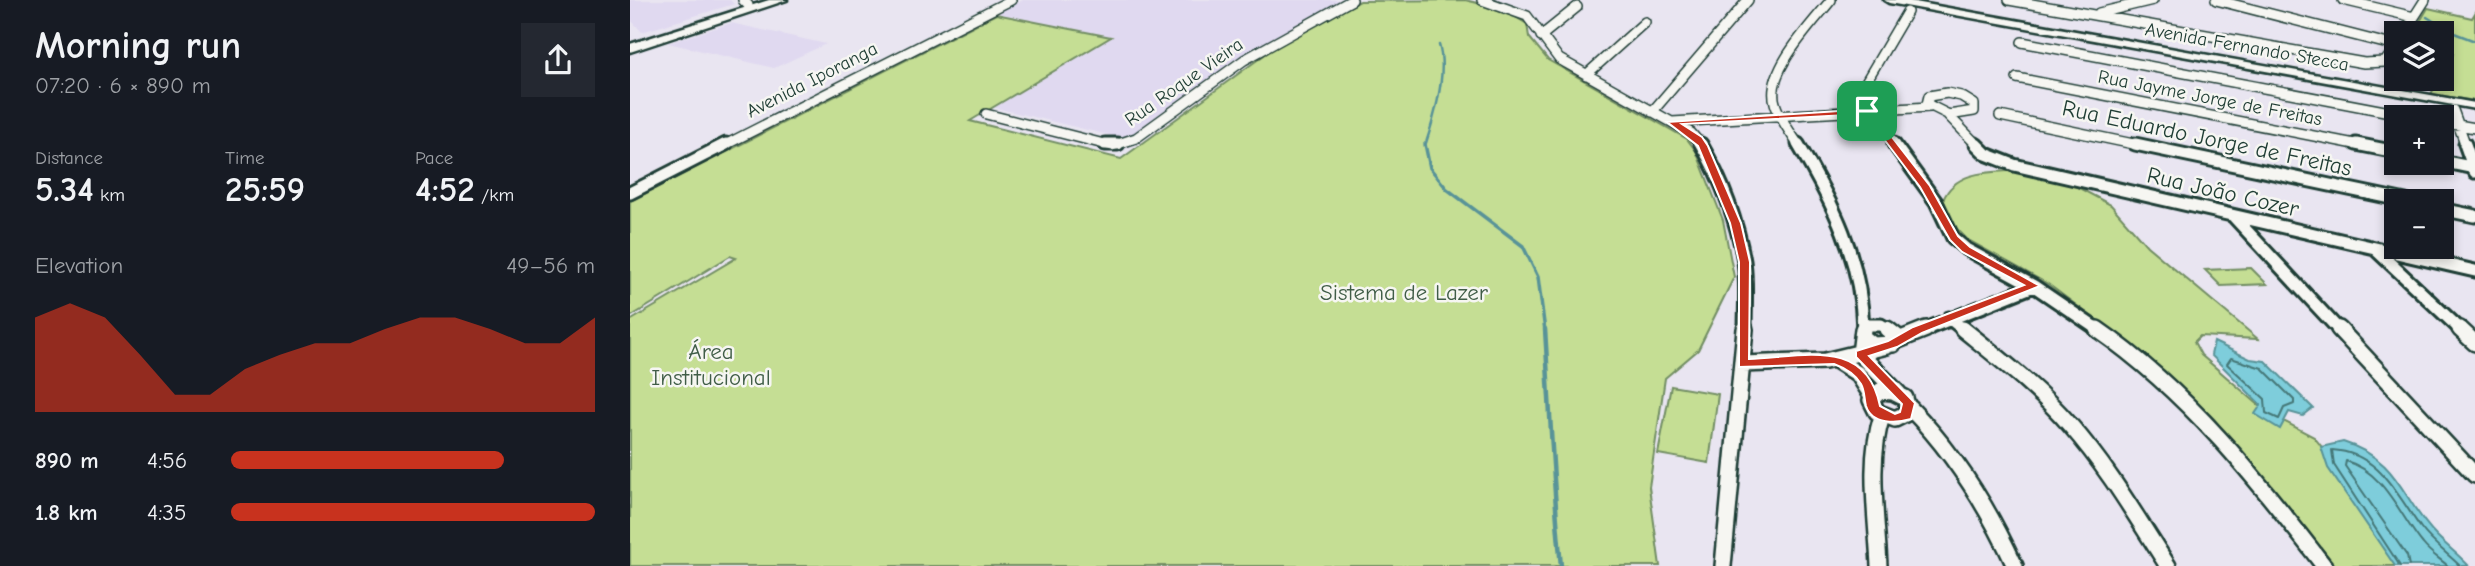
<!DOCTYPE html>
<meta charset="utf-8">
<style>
:root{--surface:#171b24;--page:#242831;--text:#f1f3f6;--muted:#9ea1a6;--accent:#c8321e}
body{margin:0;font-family:"Comic Neue",sans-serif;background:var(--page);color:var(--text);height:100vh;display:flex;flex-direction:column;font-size:26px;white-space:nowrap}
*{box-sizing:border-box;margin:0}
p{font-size:23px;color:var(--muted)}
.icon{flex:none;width:38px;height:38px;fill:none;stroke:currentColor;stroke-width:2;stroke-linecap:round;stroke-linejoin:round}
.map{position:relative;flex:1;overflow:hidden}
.drawer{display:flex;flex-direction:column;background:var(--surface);width:630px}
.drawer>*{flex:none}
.buttons{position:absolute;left:1754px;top:21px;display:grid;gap:14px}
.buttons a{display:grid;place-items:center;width:70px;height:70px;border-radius:0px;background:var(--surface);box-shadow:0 4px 10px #0003;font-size:35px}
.pin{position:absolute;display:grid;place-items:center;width:60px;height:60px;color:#fff;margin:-30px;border-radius:14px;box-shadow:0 4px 10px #0006}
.round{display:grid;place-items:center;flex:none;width:74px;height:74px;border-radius:0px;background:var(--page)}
.overview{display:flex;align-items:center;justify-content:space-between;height:119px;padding:0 35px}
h1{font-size:38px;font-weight:700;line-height:52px}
.stats{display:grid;grid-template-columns:repeat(3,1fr);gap:10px;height:119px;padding:7px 35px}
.stats div{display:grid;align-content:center}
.stats b{font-size:35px;font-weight:700}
.stats small{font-size:19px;font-weight:400}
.stats p{font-size:19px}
.chart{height:196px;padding:14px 35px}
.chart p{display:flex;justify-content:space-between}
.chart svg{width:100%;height:126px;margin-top:7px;fill:var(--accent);opacity:.7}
ul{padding:0 35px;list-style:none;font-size:23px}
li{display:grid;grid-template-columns:112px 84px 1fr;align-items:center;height:52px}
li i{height:18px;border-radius:9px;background:var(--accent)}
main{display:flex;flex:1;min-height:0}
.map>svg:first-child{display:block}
.built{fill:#e0d9f0}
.green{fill:#c5de94;stroke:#728e64;stroke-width:2}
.water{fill:#7ecddb;stroke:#589398;stroke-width:2}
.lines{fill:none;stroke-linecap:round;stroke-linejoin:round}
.shore{stroke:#457777;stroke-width:2}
.stream-far2{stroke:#589398;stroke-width:2.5}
.stream-far1{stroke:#589398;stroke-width:3.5}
.stream{stroke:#589398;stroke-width:4.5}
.minor-far2-casing{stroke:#1f3d34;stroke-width:12}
.minor-far1-casing{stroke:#1f3d34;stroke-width:17}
.minor-casing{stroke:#1f3d34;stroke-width:20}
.tertiary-casing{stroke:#1f3d34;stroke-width:5}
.secondary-casing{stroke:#1f3d34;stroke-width:5}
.minor-far2{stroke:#f6f6f2;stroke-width:9}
.minor-far1{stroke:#f6f6f2;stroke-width:11}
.minor{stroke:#f6f6f2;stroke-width:15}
.tertiary{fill:#f6f6f2;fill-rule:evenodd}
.secondary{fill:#f6f6f2;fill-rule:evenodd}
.route{fill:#c8321e;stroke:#fff;stroke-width:2;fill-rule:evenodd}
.labels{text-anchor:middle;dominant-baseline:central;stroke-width:5;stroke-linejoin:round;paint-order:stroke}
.far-street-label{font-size:19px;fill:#1f3d34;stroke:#f6f6f2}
.street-label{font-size:23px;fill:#1f3d34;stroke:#f6f6f2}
.park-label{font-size:23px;fill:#405d47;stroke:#f6f6f2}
</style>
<main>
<section class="drawer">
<div class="overview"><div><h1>Morning run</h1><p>07:20 · 6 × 890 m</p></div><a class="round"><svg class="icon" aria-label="share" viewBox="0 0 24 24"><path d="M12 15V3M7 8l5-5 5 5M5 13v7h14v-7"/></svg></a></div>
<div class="stats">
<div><p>Distance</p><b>5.34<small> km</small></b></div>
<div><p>Time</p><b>25:59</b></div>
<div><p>Pace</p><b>4:52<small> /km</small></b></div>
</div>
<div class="chart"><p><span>Elevation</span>49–56 m</p>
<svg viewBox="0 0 160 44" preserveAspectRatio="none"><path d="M0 44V11L10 6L20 11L30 24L40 38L50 38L60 29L70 24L80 20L90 20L100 15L110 11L120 11L130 15L140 20L150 20L160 11V44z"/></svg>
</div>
<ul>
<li><b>890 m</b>4:56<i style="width:75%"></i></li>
<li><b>1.8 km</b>4:35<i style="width:100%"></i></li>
</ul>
</section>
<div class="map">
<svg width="1845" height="566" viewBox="0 0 1845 566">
<rect width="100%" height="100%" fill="#e9e5f1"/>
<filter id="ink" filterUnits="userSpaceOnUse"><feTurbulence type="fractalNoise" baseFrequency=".0143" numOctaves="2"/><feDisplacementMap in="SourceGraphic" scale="14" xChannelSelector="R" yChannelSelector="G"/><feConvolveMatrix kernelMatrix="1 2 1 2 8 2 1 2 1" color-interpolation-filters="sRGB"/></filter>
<g filter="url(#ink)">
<path class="built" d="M0,0H100L104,4L12,32L0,19Z
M393,0H711L605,60L495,139L362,107L480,37L366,14Z
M101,23L196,44L144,68L38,43Z"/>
<path class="green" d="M835,0L872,9L897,24L899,37L918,60L1057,139L1066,151L1093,220L1104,277L1068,350L1035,378L1019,487L1030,566H0V321L106,258L100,256L0,317V201L366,14L481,37L340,121L491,159L648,45L730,1Z
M1798,8L1842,18L1845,13V101L1801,94L1823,54L1811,51V33H1783Z
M1379,171L1438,182L1481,205L1517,246L1628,339L1570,336L1564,342L1571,355L1638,413L1684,437L1785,566H1706L1584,419L1533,370L1418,284L1338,240L1325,227L1313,200C1324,173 1354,172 1379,171Z
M1621,268L1637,284L1591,286L1575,270Z
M1041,386L1088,394L1079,463L1028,454Z"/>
<path class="water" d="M1584,342L1620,359L1635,361L1683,408L1673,416L1659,412L1650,429L1625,414L1631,405L1581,355Z
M1713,442C1771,460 1771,500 1807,536C1818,547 1829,555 1839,566H1765L1698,468L1691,447Z"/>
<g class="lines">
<path class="shore" d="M1601,358L1632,368L1664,400V404L1654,408L1649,419L1636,413L1635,399L1597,364Z
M1770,566L1704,465L1702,450C1750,453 1766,494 1791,528C1802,543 1817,553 1830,566
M1779,566L1777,556L1715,466L1716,461C1755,472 1769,515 1793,544C1800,553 1810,559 1818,566"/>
<path class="stream-far2" d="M1797,17L1819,31L1845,41
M795,146C804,119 818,73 809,45"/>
<path class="stream-far1" d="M795,144L800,168L817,189L893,246L908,277L915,331"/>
<path class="stream" d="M915,329C920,408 923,487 931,566"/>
<g class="minor-far2-casing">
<path id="minor-far2" d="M113,0L118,5
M852,0L897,16L929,59L1061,133L1072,146
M1379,0L1734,63L1755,62L1766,47
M1586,0L1766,46
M1713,0L1784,17
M1469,13L1523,0
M1774,33L1795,0
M911,36L947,7
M1392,42L1786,117
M956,75L1015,22
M1387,78L1735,146
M1317,93L1331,96L1344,104V111L1319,115L1297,104L1299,96Z
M1823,110L1836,146
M1022,112L1118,0
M356,114L482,146
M1318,115L1348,146
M1370,116L1513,146
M1042,122L1300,107
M1811,122L1845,128
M93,146L381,0
M482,146L506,138L614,60L722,0
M1169,146C1161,133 1149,118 1145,103C1135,71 1183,23 1201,0
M1266,146L1231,98L1237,80L1277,12"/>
</g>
<g class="minor-far1-casing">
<path id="minor-far1" d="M475,144H488
M1071,144C1091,179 1107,221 1114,261C1117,283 1115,308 1115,331
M1168,144C1203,203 1231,258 1233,328
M1264,144L1306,202L1323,238L1336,249L1404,286L1470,331
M1346,144L1356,154L1384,165L1845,271
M1505,144L1776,201
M1726,144L1766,152
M1835,144L1845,172
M1811,161L1845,168
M0,193L96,144
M1811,209L1845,216
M1604,217L1710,331
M1746,250L1832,331
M1319,318L1335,331
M1232,331L1237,325H1251L1259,331
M1291,331L1404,286"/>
</g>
<g class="minor-casing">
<path id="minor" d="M1333,329C1370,359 1409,389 1440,425C1478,468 1507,518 1538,566
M1467,329C1557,391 1628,480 1694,566
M1709,329L1845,475
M1830,329L1845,343
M1233,337L1243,345L1263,344L1266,336L1257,329
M1266,341L1296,329
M1230,354L1233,329
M1230,354L1269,394
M1206,360L1228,374L1242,396
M1113,364L1195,361L1257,346
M1250,391L1263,392L1275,398L1279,412L1265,419L1247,412L1241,400Z
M1280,408C1326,455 1358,507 1385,566
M1093,566L1115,329
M1249,566C1247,518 1237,462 1252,416"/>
</g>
<g class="tertiary-casing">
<path id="tertiary" d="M1254,0H1274L1845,103V109L1259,3Z"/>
</g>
<g class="secondary-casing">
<path id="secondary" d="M139,0H157L0,52V44Z"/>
</g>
<use href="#minor-far2" class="minor-far2"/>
<use href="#minor-far1" class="minor-far1"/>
<use href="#minor" class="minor"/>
<use href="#tertiary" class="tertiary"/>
<use href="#secondary" class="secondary"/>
</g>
</g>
<path class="route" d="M1240,109L1300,186L1328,236L1340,247L1410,286L1292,333L1267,347L1239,356L1285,403L1281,419C1267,423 1242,425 1236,406C1234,399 1235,391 1231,384C1225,374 1215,368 1204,364L1109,367V262L1100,223L1068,146L1037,122ZM1235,114L1290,187L1320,240L1332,252L1394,285L1283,327L1258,341L1226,351V357L1272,404L1270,412L1265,414L1250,406C1236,337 1173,357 1119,359L1120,262L1111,223L1078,146L1072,137L1052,124Z"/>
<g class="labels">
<g class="far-street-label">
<text transform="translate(1617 47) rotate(10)">Avenida Fernando Stecca</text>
<text transform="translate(182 80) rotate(-27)">Avenida Iporanga</text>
<text transform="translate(554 82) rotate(-35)">Rua Roque Vieira</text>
<text transform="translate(1580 98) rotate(11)">Rua Jayme Jorge de Freitas</text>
</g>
<g class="street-label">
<text transform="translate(1577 138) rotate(12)">Rua Eduardo Jorge de Freitas</text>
<text transform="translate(1593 192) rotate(13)">Rua João Cozer</text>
</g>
<g class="park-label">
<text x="774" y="292">Sistema de Lazer</text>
<text x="81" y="351">Área<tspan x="81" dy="26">Institucional</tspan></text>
</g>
</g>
</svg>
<div class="buttons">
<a><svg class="icon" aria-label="layers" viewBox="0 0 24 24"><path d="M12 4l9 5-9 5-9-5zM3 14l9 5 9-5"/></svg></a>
<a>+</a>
<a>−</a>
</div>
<div class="pin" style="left:1237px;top:111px;background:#1e9e55"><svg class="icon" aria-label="arrive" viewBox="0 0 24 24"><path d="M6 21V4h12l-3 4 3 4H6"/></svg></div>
</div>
</main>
